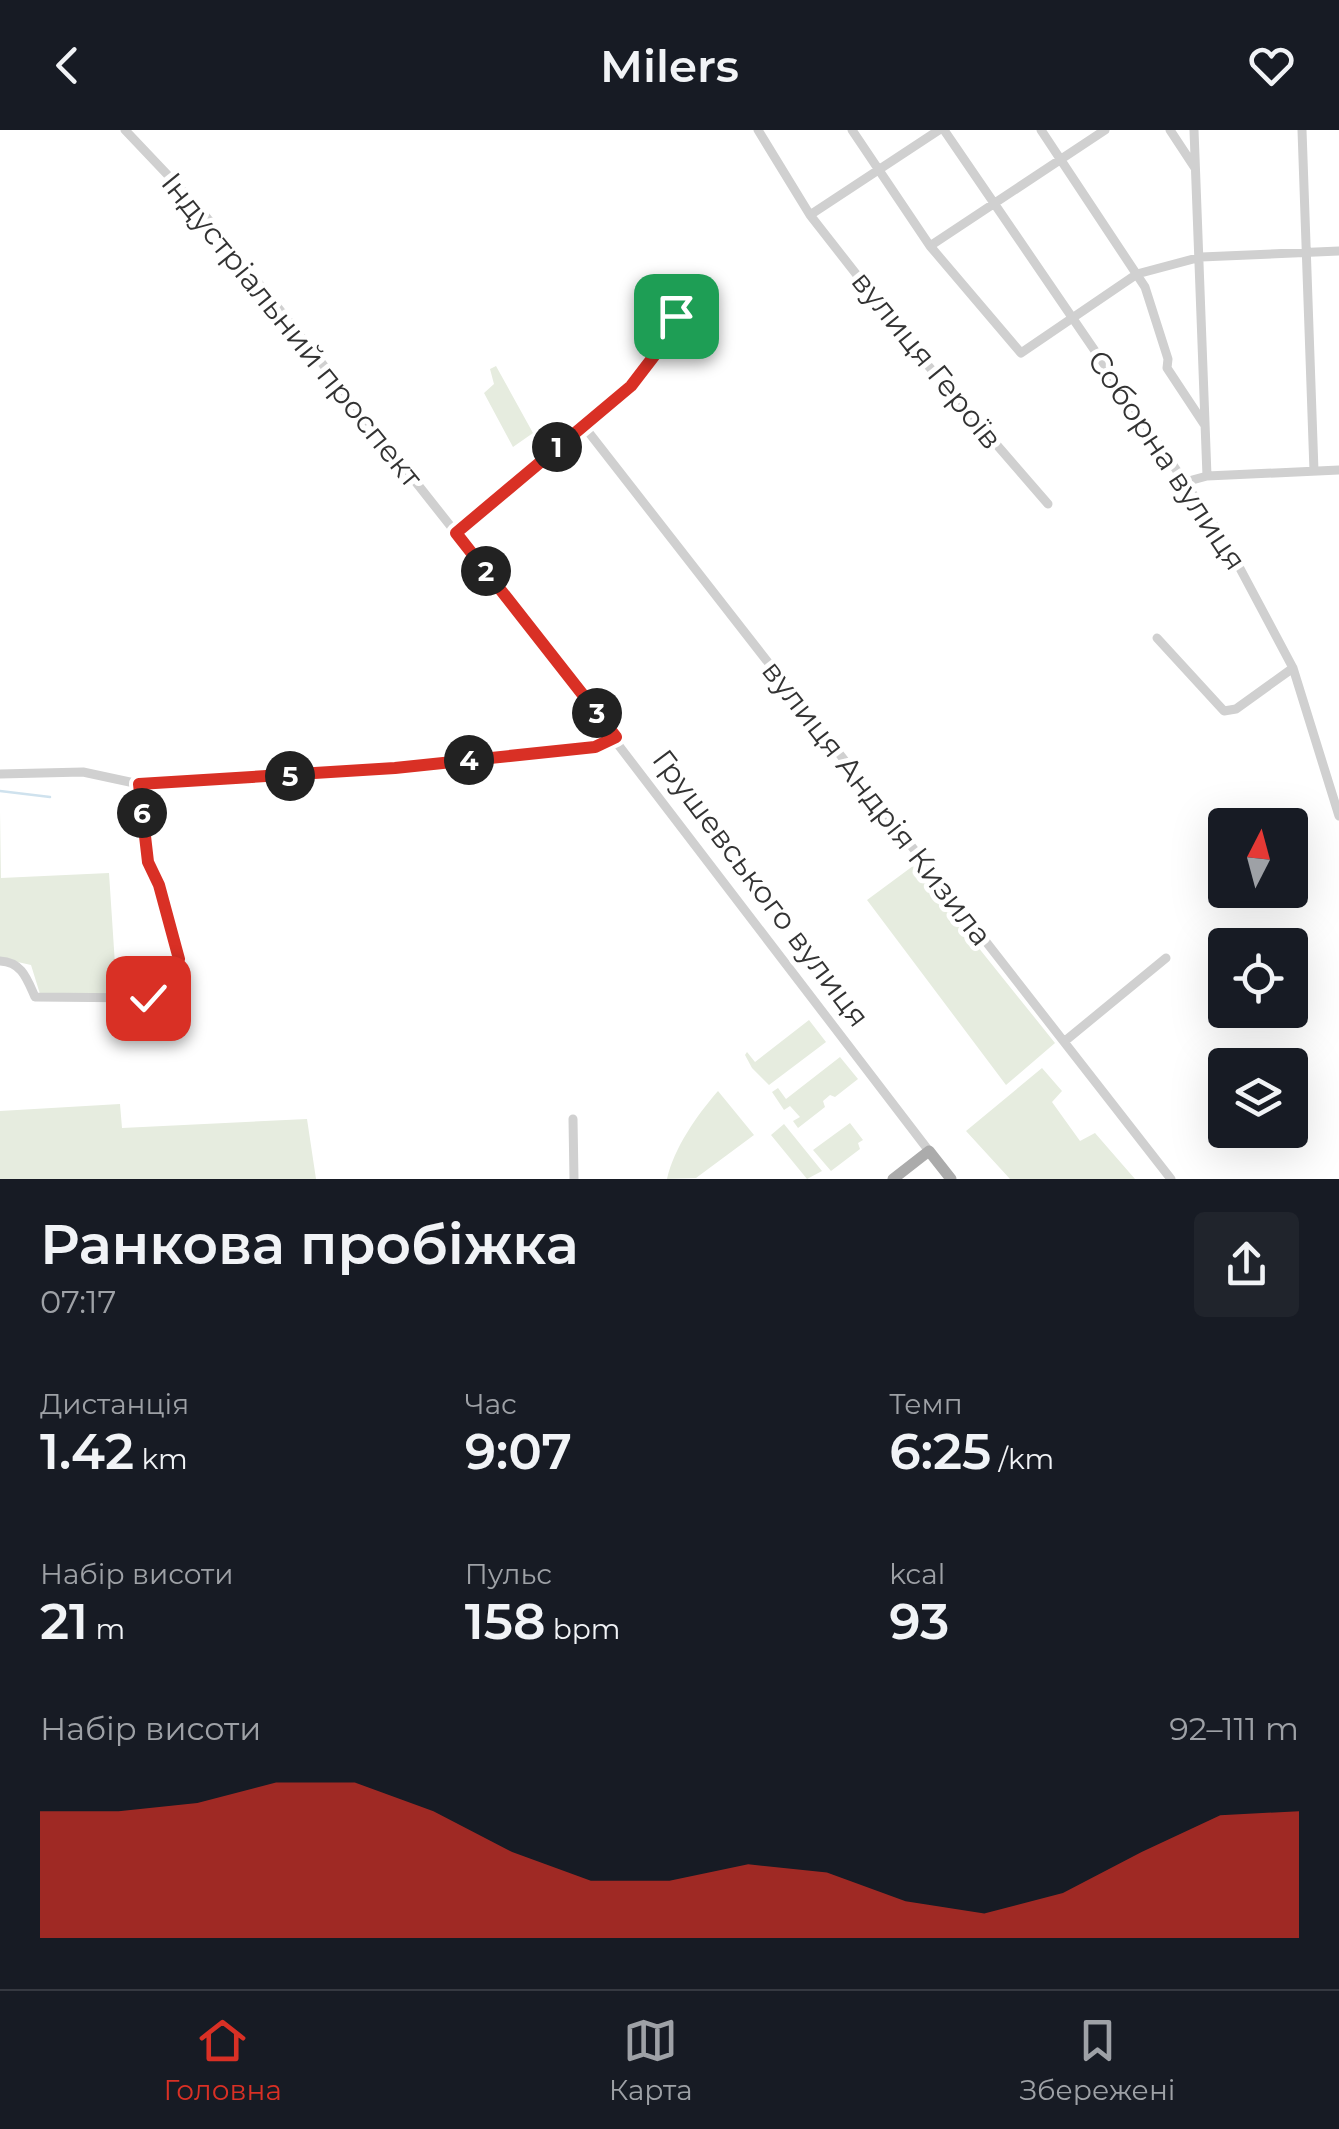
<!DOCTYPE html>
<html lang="uk">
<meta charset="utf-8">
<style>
:root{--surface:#171b24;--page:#20242c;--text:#f1f3f6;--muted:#9ea1a6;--line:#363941;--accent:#d93025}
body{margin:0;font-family:Montserrat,sans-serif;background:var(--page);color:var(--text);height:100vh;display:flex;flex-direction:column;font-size:38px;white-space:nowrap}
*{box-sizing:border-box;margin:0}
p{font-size:32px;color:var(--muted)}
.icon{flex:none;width:55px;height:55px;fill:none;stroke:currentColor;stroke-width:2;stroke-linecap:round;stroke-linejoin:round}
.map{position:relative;height:1049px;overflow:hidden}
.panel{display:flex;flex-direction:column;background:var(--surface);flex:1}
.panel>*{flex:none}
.needle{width:65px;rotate:6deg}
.buttons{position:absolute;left:1208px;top:678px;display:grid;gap:20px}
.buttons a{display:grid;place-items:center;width:100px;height:100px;border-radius:10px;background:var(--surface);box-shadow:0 10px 40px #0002;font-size:50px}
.pin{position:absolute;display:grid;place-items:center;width:85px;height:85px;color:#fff;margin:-42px;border-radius:20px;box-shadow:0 5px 15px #0006}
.km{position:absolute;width:50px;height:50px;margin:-25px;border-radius:50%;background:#222;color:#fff;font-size:28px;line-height:50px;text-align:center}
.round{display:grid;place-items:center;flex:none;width:105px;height:105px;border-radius:10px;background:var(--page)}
.headline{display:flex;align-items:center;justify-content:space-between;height:170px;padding:0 40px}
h1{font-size:55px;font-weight:600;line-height:75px}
.stats{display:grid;grid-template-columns:repeat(3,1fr);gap:15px;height:170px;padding:10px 40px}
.stats div{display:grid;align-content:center}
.stats b{font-size:50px;font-weight:600}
.stats small{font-size:28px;font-weight:400}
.stats p{font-size:28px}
.chart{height:280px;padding:20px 40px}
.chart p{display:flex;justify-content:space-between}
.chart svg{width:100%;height:180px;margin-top:10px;fill:var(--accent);opacity:.7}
header{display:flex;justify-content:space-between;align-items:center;height:130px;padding:0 40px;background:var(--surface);font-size:45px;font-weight:600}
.dock{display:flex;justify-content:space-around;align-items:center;height:140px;border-top:2px solid var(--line);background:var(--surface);font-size:28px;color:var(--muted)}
.dock a{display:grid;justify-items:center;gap:5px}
.dock .current{color:var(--accent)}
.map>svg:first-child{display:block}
.green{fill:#e6ecdf}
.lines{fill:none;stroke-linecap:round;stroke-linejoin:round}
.stream{stroke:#cfe2ee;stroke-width:2.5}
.minor{stroke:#d0d0d0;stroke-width:9}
.major{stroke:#ababab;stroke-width:11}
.route-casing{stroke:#fff;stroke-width:20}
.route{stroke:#d93025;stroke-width:12}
.labels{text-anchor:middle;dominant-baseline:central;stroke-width:10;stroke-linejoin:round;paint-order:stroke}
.street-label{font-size:30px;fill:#333;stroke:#fff}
</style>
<header><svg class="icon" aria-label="back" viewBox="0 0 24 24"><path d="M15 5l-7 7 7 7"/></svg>Milers<svg class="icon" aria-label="heart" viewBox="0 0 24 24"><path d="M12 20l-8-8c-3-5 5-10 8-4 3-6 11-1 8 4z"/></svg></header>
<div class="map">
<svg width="1339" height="1049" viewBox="0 0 1339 1049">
<rect width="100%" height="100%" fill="#fff"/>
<path class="green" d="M496,236L533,303L513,317L484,263L494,254L490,239Z
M0,681L1,748L109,743L117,865L40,864L31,835L0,828Z
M913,736L1055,913L1006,955L867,770Z
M809,890L826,912L769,955L752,938L745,925L747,922L755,932Z
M840,927L858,949L835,967L830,965L823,971L825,977L798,998L793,991L800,987L790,976L784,980L772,962L778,958L786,969Z
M1042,938L1062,961L1052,972L1080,1011L1095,1003L1135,1049H1010L966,1001Z
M718,961L754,1005L696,1048L667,1049C674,1018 697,985 718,961Z
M120,974L122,998L307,989L316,1049H0V981Z
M850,993L863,1010L858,1013L860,1019L831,1041L813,1020Z
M784,994L822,1041L807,1049L771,1005Z"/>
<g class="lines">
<path class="stream" d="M0,661L50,667"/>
<path class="minor" d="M125,0L200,79L460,408L929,1021
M758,0L810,85L925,232L1048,374
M852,0L930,116L1021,223L1137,144L1201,127L1339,121
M944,0L1227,414L1293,538L1339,686
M1041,0L1145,157L1168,229L1167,238L1204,294
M1170,0L1195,38
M1194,0L1207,346
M1302,0L1314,341
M810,85L939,0
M930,116L1105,0
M583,295L1171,1049
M1185,352L1207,346L1339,340
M456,403L631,256L667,209L679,183
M1157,508L1224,581L1236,579L1293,538
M0,644L83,642L139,654L395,638L595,617L616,607
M0,831C22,832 27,849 35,867L148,868L179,829L159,755L147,732L139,654
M1065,911L1166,828
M573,989L574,1049"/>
<path class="major" d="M893,1049L929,1021L951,1049"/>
</g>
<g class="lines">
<g class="route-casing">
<path id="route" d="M148,868L179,829L159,755L148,732L139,654L395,638L595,617L616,607L456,403L631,256L667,209L676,186"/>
</g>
<use href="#route" class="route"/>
</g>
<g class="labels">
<g class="street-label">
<text transform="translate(292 200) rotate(51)">Індустріальний проспект</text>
<text transform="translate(927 230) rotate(51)">вулиця Героїв</text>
<text transform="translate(1167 330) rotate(56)">Соборна вулиця</text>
<text transform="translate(877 673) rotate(52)">вулиця Андрія Кизила</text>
<text transform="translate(761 758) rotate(53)">Грушевського вулиця</text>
</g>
</g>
</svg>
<div class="buttons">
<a><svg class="needle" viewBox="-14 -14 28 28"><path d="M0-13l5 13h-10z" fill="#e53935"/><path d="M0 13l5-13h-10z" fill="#9ea1a6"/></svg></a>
<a><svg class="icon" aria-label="locate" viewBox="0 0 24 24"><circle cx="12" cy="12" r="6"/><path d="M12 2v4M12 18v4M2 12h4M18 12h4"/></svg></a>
<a><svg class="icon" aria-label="layers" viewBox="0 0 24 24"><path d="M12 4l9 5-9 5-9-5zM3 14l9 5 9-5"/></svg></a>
</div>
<div class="pin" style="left:676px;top:186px;background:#1e9e55"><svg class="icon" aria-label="arrive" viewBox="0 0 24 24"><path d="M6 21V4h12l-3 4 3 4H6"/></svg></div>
<div class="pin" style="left:148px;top:868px;background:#d93025"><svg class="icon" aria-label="check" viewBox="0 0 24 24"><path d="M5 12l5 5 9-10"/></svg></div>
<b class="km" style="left:557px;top:317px">1</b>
<b class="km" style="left:486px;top:441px">2</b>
<b class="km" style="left:597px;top:583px">3</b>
<b class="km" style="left:469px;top:630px">4</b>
<b class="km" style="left:290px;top:646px">5</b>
<b class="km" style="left:142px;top:683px">6</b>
</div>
<section class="panel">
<div class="headline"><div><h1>Ранкова пробіжка</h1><p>07:17</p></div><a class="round"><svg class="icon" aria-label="share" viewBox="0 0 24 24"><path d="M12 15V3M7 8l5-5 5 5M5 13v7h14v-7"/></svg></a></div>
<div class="stats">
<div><p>Дистанція</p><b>1.42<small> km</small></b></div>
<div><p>Час</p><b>9:07</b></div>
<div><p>Темп</p><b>6:25<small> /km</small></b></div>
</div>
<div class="stats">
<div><p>Набір висоти</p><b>21<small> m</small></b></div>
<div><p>Пульс</p><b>158<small> bpm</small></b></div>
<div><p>kcal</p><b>93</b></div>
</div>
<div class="chart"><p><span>Набір висоти</span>92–111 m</p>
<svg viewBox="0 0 160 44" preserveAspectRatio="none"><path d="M0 44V13L10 13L20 11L30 6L40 6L50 13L60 23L70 30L80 30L90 26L100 28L110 35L120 38L130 33L140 23L150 14L160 13V44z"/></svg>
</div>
</section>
<nav class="dock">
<a class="current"><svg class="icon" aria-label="home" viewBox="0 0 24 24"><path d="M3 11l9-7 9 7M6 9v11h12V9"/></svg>Головна</a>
<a><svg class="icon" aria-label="map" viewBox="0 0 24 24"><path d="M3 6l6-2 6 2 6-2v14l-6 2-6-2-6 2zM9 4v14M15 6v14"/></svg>Карта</a>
<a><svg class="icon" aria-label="saved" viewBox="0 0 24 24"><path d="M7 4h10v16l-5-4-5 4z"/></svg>Збережені</a>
</nav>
